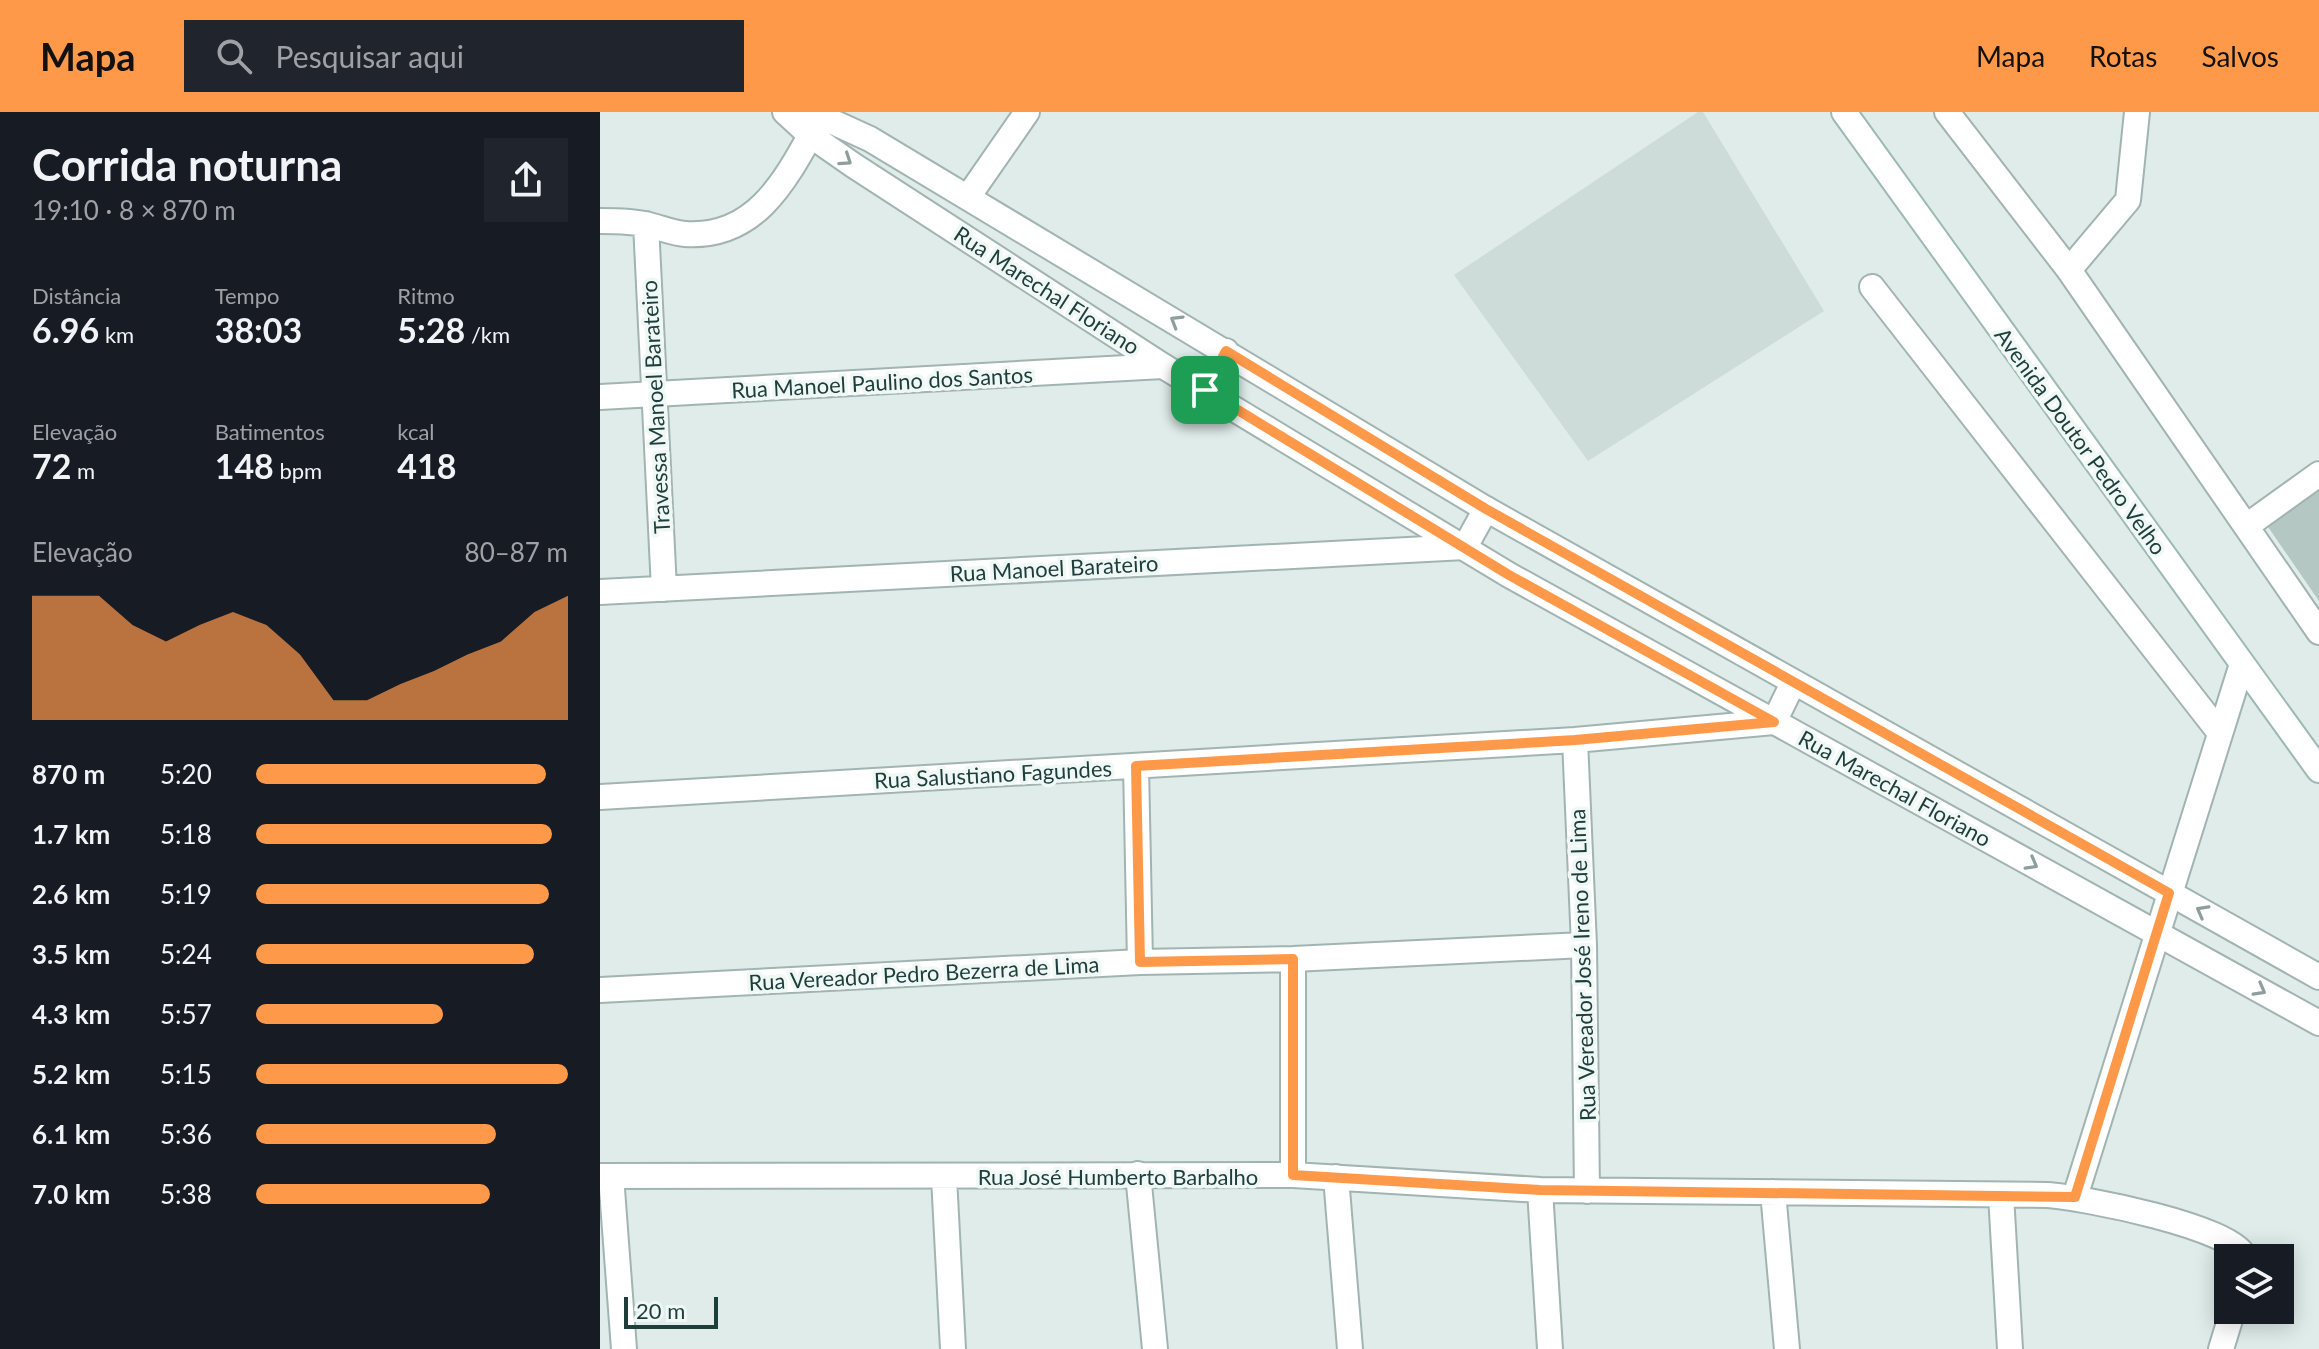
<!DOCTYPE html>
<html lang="pt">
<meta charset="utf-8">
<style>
:root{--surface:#171b24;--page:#20242c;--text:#f1f3f6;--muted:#9ea1a6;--accent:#ff994a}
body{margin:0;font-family:Lato,sans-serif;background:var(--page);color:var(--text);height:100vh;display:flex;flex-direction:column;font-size:30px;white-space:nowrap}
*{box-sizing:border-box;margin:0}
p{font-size:26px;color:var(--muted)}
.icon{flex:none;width:44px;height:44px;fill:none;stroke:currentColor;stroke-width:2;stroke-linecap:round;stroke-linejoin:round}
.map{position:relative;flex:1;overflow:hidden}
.details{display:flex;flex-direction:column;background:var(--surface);width:600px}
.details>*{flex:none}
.tools{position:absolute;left:1614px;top:1132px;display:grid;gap:16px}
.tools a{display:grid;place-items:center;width:80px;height:80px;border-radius:0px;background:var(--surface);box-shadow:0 4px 20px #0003;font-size:40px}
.scale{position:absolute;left:24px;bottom:20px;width:94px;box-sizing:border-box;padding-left:8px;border:4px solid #1e3e3c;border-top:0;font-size:22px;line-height:28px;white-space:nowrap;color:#1e3e3c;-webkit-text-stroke:6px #f0f8f6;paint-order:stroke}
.pin{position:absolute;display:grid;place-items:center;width:68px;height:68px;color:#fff;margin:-34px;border-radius:16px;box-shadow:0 4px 12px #0006}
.round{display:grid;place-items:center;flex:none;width:84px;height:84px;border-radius:0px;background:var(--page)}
.head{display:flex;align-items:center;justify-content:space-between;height:136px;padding:0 32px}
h1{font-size:44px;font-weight:700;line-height:60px}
.metrics{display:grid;grid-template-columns:repeat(3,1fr);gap:12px;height:136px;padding:8px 32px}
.metrics div{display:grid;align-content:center}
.metrics b{font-size:34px;font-weight:700}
.metrics small{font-size:22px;font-weight:400}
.metrics p{font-size:22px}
.chart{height:224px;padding:16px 32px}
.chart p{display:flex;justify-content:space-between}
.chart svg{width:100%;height:144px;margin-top:8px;fill:var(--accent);opacity:.7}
ul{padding:0 32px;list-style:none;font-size:26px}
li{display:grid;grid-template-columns:128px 96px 1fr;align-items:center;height:60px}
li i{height:20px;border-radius:10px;background:var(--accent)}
header{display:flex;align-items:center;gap:48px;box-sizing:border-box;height:112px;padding:0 40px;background:var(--accent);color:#111}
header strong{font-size:38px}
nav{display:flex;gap:44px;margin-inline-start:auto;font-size:28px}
.search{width:560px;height:72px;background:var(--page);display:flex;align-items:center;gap:20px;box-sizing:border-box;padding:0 28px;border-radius:0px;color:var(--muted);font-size:30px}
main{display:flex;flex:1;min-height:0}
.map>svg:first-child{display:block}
.built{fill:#cddcd8}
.building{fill:#b4c7c3}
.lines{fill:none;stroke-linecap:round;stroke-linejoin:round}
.minor-casing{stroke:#a1b4b2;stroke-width:28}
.tertiary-casing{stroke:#a1b4b2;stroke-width:28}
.secondary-casing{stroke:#9cb9b4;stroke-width:28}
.minor{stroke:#fff;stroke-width:24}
.tertiary{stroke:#fff;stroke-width:24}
.secondary{stroke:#fff;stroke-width:24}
.oneway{stroke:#8e9e9e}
.route-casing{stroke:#fff;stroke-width:16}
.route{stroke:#ff994a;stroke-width:10}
.labels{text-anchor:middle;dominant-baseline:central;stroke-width:7;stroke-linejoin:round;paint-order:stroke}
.street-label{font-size:22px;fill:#1e3e3c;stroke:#f0f8f6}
</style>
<header>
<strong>Mapa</strong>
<div class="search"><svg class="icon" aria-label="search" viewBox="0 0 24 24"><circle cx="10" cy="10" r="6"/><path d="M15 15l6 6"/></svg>Pesquisar aqui</div>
<nav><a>Mapa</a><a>Rotas</a><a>Salvos</a></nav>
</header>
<main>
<section class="details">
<div class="head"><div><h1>Corrida noturna</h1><p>19:10 · 8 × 870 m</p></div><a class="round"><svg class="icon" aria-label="share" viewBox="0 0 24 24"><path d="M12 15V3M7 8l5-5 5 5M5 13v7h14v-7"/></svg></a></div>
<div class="metrics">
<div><p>Distância</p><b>6.96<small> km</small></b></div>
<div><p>Tempo</p><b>38:03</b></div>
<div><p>Ritmo</p><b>5:28<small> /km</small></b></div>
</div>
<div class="metrics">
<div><p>Elevação</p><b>72<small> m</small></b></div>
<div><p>Batimentos</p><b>148<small> bpm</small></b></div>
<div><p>kcal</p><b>418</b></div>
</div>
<div class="chart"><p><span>Elevação</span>80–87 m</p>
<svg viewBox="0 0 160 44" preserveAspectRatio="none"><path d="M0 44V6L10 6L20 6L30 15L40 20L50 15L60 11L70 15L80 24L90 38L100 38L110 33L120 29L130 24L140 20L150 11L160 6V44z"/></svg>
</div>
<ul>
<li><b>870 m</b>5:20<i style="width:93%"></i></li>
<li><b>1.7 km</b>5:18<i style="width:95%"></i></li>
<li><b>2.6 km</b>5:19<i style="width:94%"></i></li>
<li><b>3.5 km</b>5:24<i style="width:89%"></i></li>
<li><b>4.3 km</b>5:57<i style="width:60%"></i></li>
<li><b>5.2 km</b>5:15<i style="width:100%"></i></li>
<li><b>6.1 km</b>5:36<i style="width:77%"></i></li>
<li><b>7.0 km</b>5:38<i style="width:75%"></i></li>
</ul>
</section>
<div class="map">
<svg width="1719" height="1237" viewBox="0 0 1719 1237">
<rect width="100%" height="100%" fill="#dfece9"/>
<path class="built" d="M1098,0H1103L1224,199L988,349L854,163Z"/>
<path class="building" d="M1719,374V489L1664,409Z"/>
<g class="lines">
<g class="minor-casing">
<path id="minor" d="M1347,0L1469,158L1719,520
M368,85L427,0
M0,109C16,109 33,109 49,113C61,116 73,121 85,122C159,127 188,63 220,6
M46,112L64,477
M1469,158L1528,88L1537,0
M1272,175L1620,621
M605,278L626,239
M0,285L563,254
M1648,413L1719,362
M0,480L865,435L886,397
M975,628L984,833L987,1079
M536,654L540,850
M0,685L975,628L1174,610L1193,571
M693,847V1063
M0,878L540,850L693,847L984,833
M538,1062L555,1237
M0,1064L693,1063L940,1078L1447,1083C1480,1085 1636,1115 1645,1146
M11,1064L24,1237
M344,1065L353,1237
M736,1065L750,1237
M940,1078L950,1237
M1173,1080L1187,1237
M1401,1083L1410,1237
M1475,1085L1642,552
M1621,1237L1633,1198"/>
</g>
<g class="tertiary-casing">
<path id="tertiary" d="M185,0L210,23L253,53L563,254L909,463L1719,911
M211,0L270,27L886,397L1719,865"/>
</g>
<g class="secondary-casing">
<path id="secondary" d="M1244,0L1719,658"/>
</g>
<use href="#minor" class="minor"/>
<use href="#tertiary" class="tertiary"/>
<use href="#secondary" class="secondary"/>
</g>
<defs><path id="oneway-chevron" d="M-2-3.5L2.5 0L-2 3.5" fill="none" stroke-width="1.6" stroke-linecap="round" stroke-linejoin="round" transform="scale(2)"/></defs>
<g class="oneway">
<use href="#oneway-chevron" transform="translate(246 48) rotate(34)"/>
<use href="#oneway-chevron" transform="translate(576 209) rotate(-149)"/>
<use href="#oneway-chevron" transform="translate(1432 752) rotate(29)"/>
<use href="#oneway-chevron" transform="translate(1602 799) rotate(-151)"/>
<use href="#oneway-chevron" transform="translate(1660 878) rotate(29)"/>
</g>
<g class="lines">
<g class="route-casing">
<path id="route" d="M626,239L886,397L1569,781L1475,1085L940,1078L693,1063V847L540,850L536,654L975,628L1174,610L909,463L605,278Z"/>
</g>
<use href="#route" class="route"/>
</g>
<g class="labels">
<g class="street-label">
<text transform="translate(447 178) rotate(33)">Rua Marechal Floriano</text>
<text transform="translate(282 270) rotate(-3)">Rua Manoel Paulino dos Santos</text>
<text transform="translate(55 295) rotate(-93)">Travessa Manoel Barateiro</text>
<text transform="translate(1481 329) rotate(54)">Avenida Doutor Pedro Velho</text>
<text transform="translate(454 456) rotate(-3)">Rua Manoel Barateiro</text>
<text transform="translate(393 662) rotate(-3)">Rua Salustiano Fagundes</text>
<text transform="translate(1295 676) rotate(29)">Rua Marechal Floriano</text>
<text transform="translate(982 853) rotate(-92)">Rua Vereador José Ireno de Lima</text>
<text transform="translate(324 861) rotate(-3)">Rua Vereador Pedro Bezerra de Lima</text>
<text x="518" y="1064">Rua José Humberto Barbalho</text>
</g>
</g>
</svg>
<div class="tools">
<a><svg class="icon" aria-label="layers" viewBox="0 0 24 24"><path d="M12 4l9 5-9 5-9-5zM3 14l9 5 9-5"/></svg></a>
</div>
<div class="scale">20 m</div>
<div class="pin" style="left:605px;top:278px;background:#1e9e55"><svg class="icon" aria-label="arrive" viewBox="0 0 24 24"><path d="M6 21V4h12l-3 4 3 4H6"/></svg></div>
</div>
</main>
